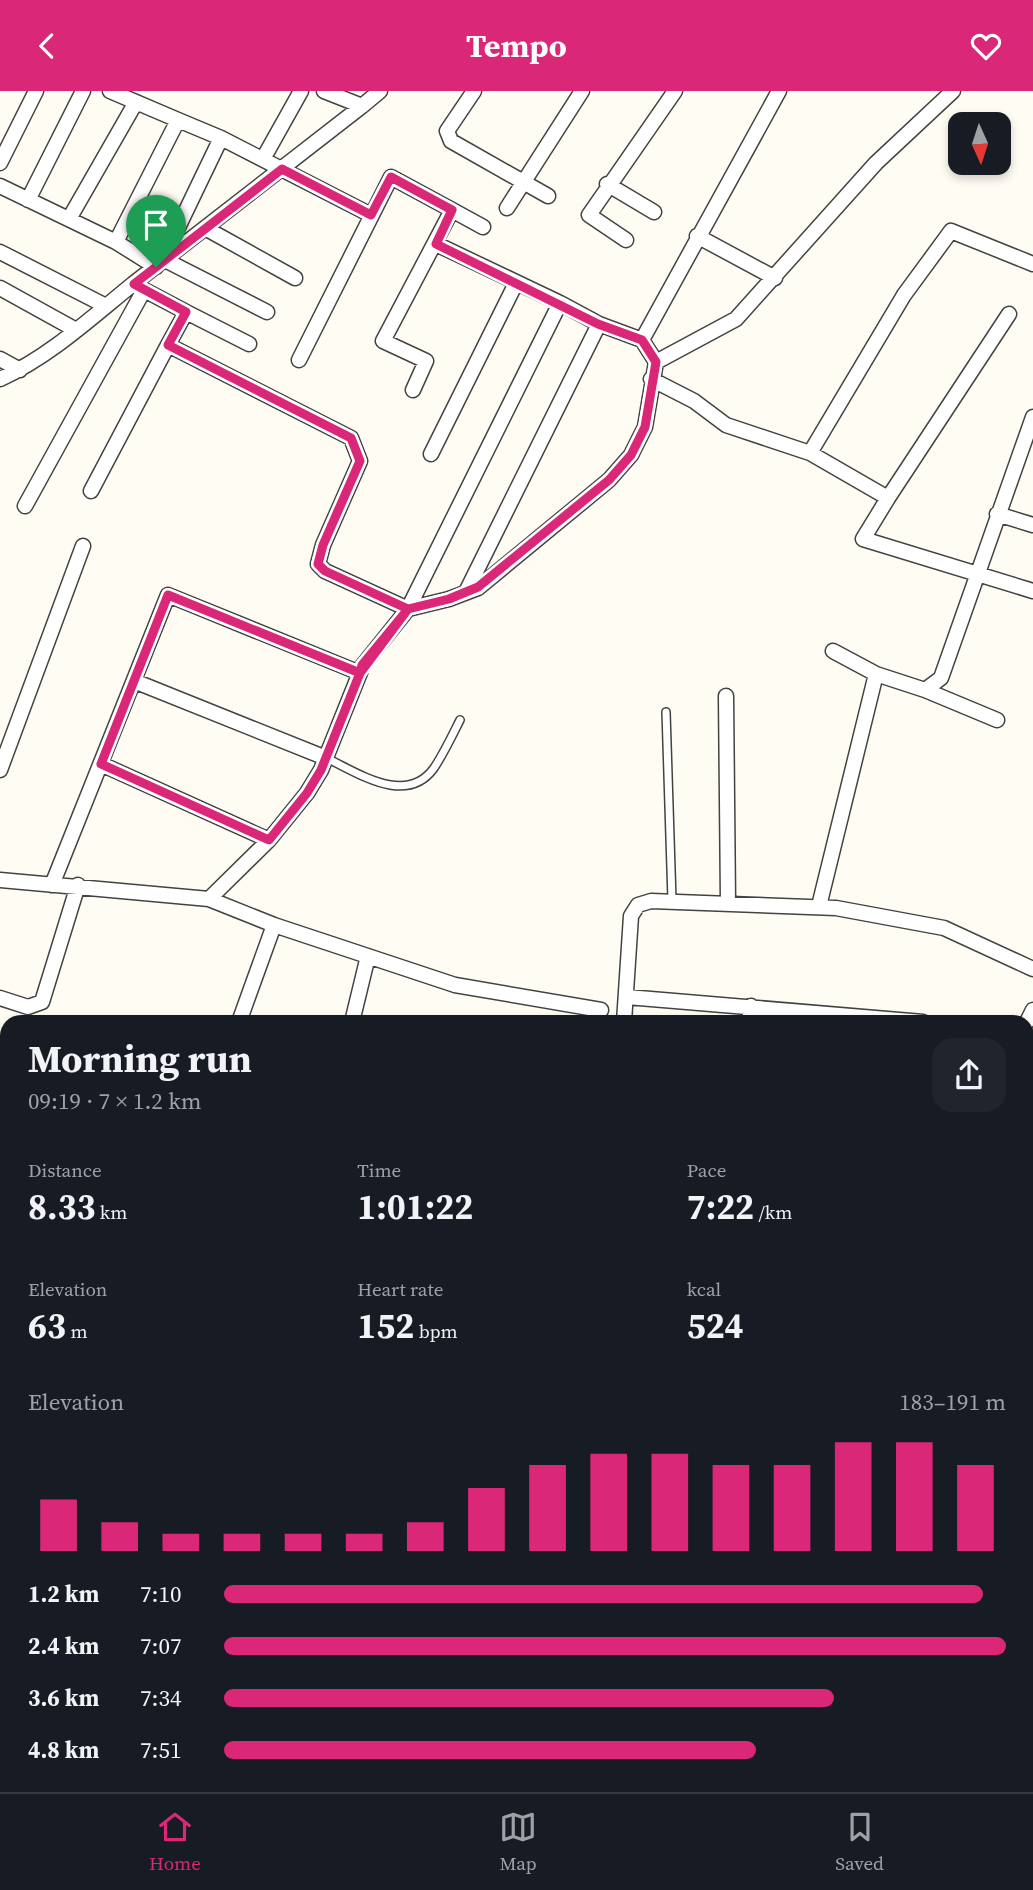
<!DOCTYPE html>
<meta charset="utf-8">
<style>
:root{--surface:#171b24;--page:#20242c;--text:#f1f3f6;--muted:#9ea1a6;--line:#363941;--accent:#db2777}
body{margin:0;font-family:"Source Serif 4",serif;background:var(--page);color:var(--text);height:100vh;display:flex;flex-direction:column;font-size:26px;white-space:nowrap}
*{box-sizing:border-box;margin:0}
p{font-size:23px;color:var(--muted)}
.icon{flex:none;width:38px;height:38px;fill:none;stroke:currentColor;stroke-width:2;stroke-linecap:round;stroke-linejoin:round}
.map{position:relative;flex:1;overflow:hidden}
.side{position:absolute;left:0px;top:924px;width:1034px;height:777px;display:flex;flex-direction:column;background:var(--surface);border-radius:21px 21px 0 0;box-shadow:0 4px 10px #0003}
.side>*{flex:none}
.needle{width:46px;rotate:177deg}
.tools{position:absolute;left:948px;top:21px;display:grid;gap:14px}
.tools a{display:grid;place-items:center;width:63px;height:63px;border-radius:14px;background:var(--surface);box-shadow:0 4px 10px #0003;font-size:35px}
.pin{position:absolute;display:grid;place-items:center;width:60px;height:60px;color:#fff;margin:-72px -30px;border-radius:50% 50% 50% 0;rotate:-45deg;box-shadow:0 0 7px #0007}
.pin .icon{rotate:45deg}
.round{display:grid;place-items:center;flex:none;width:74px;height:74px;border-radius:21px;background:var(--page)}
.headline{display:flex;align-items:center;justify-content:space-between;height:119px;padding:0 28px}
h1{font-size:38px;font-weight:700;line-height:52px}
.figures{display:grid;grid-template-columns:repeat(3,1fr);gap:10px;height:119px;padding:7px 28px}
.figures div{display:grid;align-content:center}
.figures b{font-size:35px;font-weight:700}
.figures small{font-size:19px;font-weight:400}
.figures p{font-size:19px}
.chart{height:196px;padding:14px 28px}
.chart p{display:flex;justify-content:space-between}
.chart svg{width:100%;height:126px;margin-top:7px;stroke:var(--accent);stroke-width:6}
ul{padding:0 28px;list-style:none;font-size:23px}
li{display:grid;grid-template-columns:112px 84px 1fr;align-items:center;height:52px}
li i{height:18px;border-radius:9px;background:var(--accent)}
header{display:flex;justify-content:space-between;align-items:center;height:91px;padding:0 28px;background:var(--accent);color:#fff;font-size:32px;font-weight:700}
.dock{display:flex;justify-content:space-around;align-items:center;height:98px;border-top:2px solid var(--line);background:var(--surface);font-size:19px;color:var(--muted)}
.dock a{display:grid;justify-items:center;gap:4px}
.dock .on{color:var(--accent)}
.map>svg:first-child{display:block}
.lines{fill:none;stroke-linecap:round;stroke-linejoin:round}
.service-casing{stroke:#434343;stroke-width:10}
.minor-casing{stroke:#434343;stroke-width:17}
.service{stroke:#fff;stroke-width:7}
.minor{stroke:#fff;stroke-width:14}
.route-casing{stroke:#fff;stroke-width:14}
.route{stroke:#db2777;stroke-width:9}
</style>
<header><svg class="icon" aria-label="back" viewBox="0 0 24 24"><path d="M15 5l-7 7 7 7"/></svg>Tempo<svg class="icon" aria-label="heart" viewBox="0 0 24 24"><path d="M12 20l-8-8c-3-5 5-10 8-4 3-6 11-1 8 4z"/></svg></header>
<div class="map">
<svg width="1033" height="1701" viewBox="0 0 1033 1701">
<rect width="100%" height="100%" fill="#fffdf3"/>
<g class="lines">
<g class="service-casing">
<path id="service" d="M666,621L672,809
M326,667C357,681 406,716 434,677C444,662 452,645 460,629"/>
</g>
<g class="minor-casing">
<path id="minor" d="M110,0L178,29
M324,0L362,15L380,0
M474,0L447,40L451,50L548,105
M263,68L301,0
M0,72L36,0
M607,93L654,121
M0,95L116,151
M28,109L83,0
M507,117L582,0
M452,119L483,136
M69,128L136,11
M205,137L295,187
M697,145L775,187
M626,149L589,124L675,0
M436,153L560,212
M0,161L106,215
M172,163V149L221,47
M165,169L267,221
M156,176L116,151L178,29L221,47L371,124
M133,193L362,15
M0,197L76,239
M186,221L249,253
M642,249L779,0
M0,268L20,279
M299,269L391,86L452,119L383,250L426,270L413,299
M0,288C49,266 91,227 133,193L186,221L168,254L351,347L360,370L323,454L318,473L325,480L408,518L560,212L599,233L642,249L656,271
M651,288L694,310L726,334L810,362L904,204L951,140L1033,173
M810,362L888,407L863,448L1033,500
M431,363L516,192
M91,400L168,254
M888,407L1009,223
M25,415L144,199
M997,423L1033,434
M466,501L599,233
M833,560L876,583
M134,590L326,667
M925,599L997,629
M726,605L728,811
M101,673L269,749
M0,679L83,455
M0,789L209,808L274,834L455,894L601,919
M52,794L168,504L360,582
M209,808L269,749L307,702L321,679L363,574L408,518L449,508L478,497L609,389L631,364L645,336L656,271L736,228L876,72L953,0
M819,815L876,583L925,599L941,587L1033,326
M627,906L923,931
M0,907L28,916L42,911L78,794
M239,931L274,834
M352,931L368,865
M624,931L631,825L638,814L651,810L836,817L944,837L1033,878
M749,931L751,915
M1027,931L1033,919
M0,986L3,976
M0,1047L7,1053
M1027,1153H1033
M0,1158L7,1159
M0,1248L7,1223
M1027,1299L1033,1206
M0,1370L7,1371
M0,1519L7,1521
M1027,1534L1033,1535
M319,1701L321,1694
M449,1701V1694
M540,1701L541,1694
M592,1701L593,1694
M664,1701L665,1694
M739,1701L741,1694
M819,1701L821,1694
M895,1701L898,1694
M967,1701L968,1694"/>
</g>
<use href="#service" class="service"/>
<use href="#minor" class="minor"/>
</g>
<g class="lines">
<g class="route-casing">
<path id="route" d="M156,176L134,193L186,221L168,254L351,347L360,370L323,454L318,473L325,480L408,518L362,574L360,582L321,679L307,702L269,749L101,673L168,504L360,582L408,518L449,508L478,496L609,389L631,364L645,336L656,271L642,249L598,233L436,153L452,119L391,86L371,124L282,78L156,176"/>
</g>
<use href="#route" class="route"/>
</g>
</svg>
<div class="tools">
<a><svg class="needle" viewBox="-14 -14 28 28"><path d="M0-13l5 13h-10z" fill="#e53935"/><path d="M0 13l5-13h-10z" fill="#9ea1a6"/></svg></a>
</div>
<div class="pin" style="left:156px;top:176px;background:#1e9e55"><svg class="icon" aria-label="arrive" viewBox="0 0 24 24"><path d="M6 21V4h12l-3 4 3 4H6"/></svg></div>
<section class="side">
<div class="headline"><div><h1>Morning run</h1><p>09:19 · 7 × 1.2 km</p></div><a class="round"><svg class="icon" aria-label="share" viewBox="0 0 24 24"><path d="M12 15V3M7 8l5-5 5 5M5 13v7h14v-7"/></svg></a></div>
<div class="figures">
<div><p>Distance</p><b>8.33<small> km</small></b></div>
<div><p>Time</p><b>1:01:22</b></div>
<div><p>Pace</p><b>7:22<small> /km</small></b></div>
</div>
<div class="figures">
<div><p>Elevation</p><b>63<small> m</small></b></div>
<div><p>Heart rate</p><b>152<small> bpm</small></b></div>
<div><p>kcal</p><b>524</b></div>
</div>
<div class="chart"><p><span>Elevation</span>183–191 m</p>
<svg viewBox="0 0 160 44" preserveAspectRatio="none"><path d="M5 44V26M15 44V34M25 44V38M35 44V38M45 44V38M55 44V38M65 44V34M75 44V22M85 44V14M95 44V10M105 44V10M115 44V14M125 44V14M135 44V6M145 44V6M155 44V14"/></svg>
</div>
<ul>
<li><b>1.2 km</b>7:10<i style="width:97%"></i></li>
<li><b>2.4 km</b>7:07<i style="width:100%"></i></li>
<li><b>3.6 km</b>7:34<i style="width:78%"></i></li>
<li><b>4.8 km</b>7:51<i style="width:68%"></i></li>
</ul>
</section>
</div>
<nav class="dock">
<a class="on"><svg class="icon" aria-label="home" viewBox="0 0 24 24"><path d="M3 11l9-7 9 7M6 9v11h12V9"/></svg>Home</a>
<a><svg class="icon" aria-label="map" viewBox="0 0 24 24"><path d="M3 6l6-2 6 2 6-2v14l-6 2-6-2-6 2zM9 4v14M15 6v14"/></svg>Map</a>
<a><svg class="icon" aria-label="saved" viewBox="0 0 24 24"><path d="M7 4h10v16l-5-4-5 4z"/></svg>Saved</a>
</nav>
